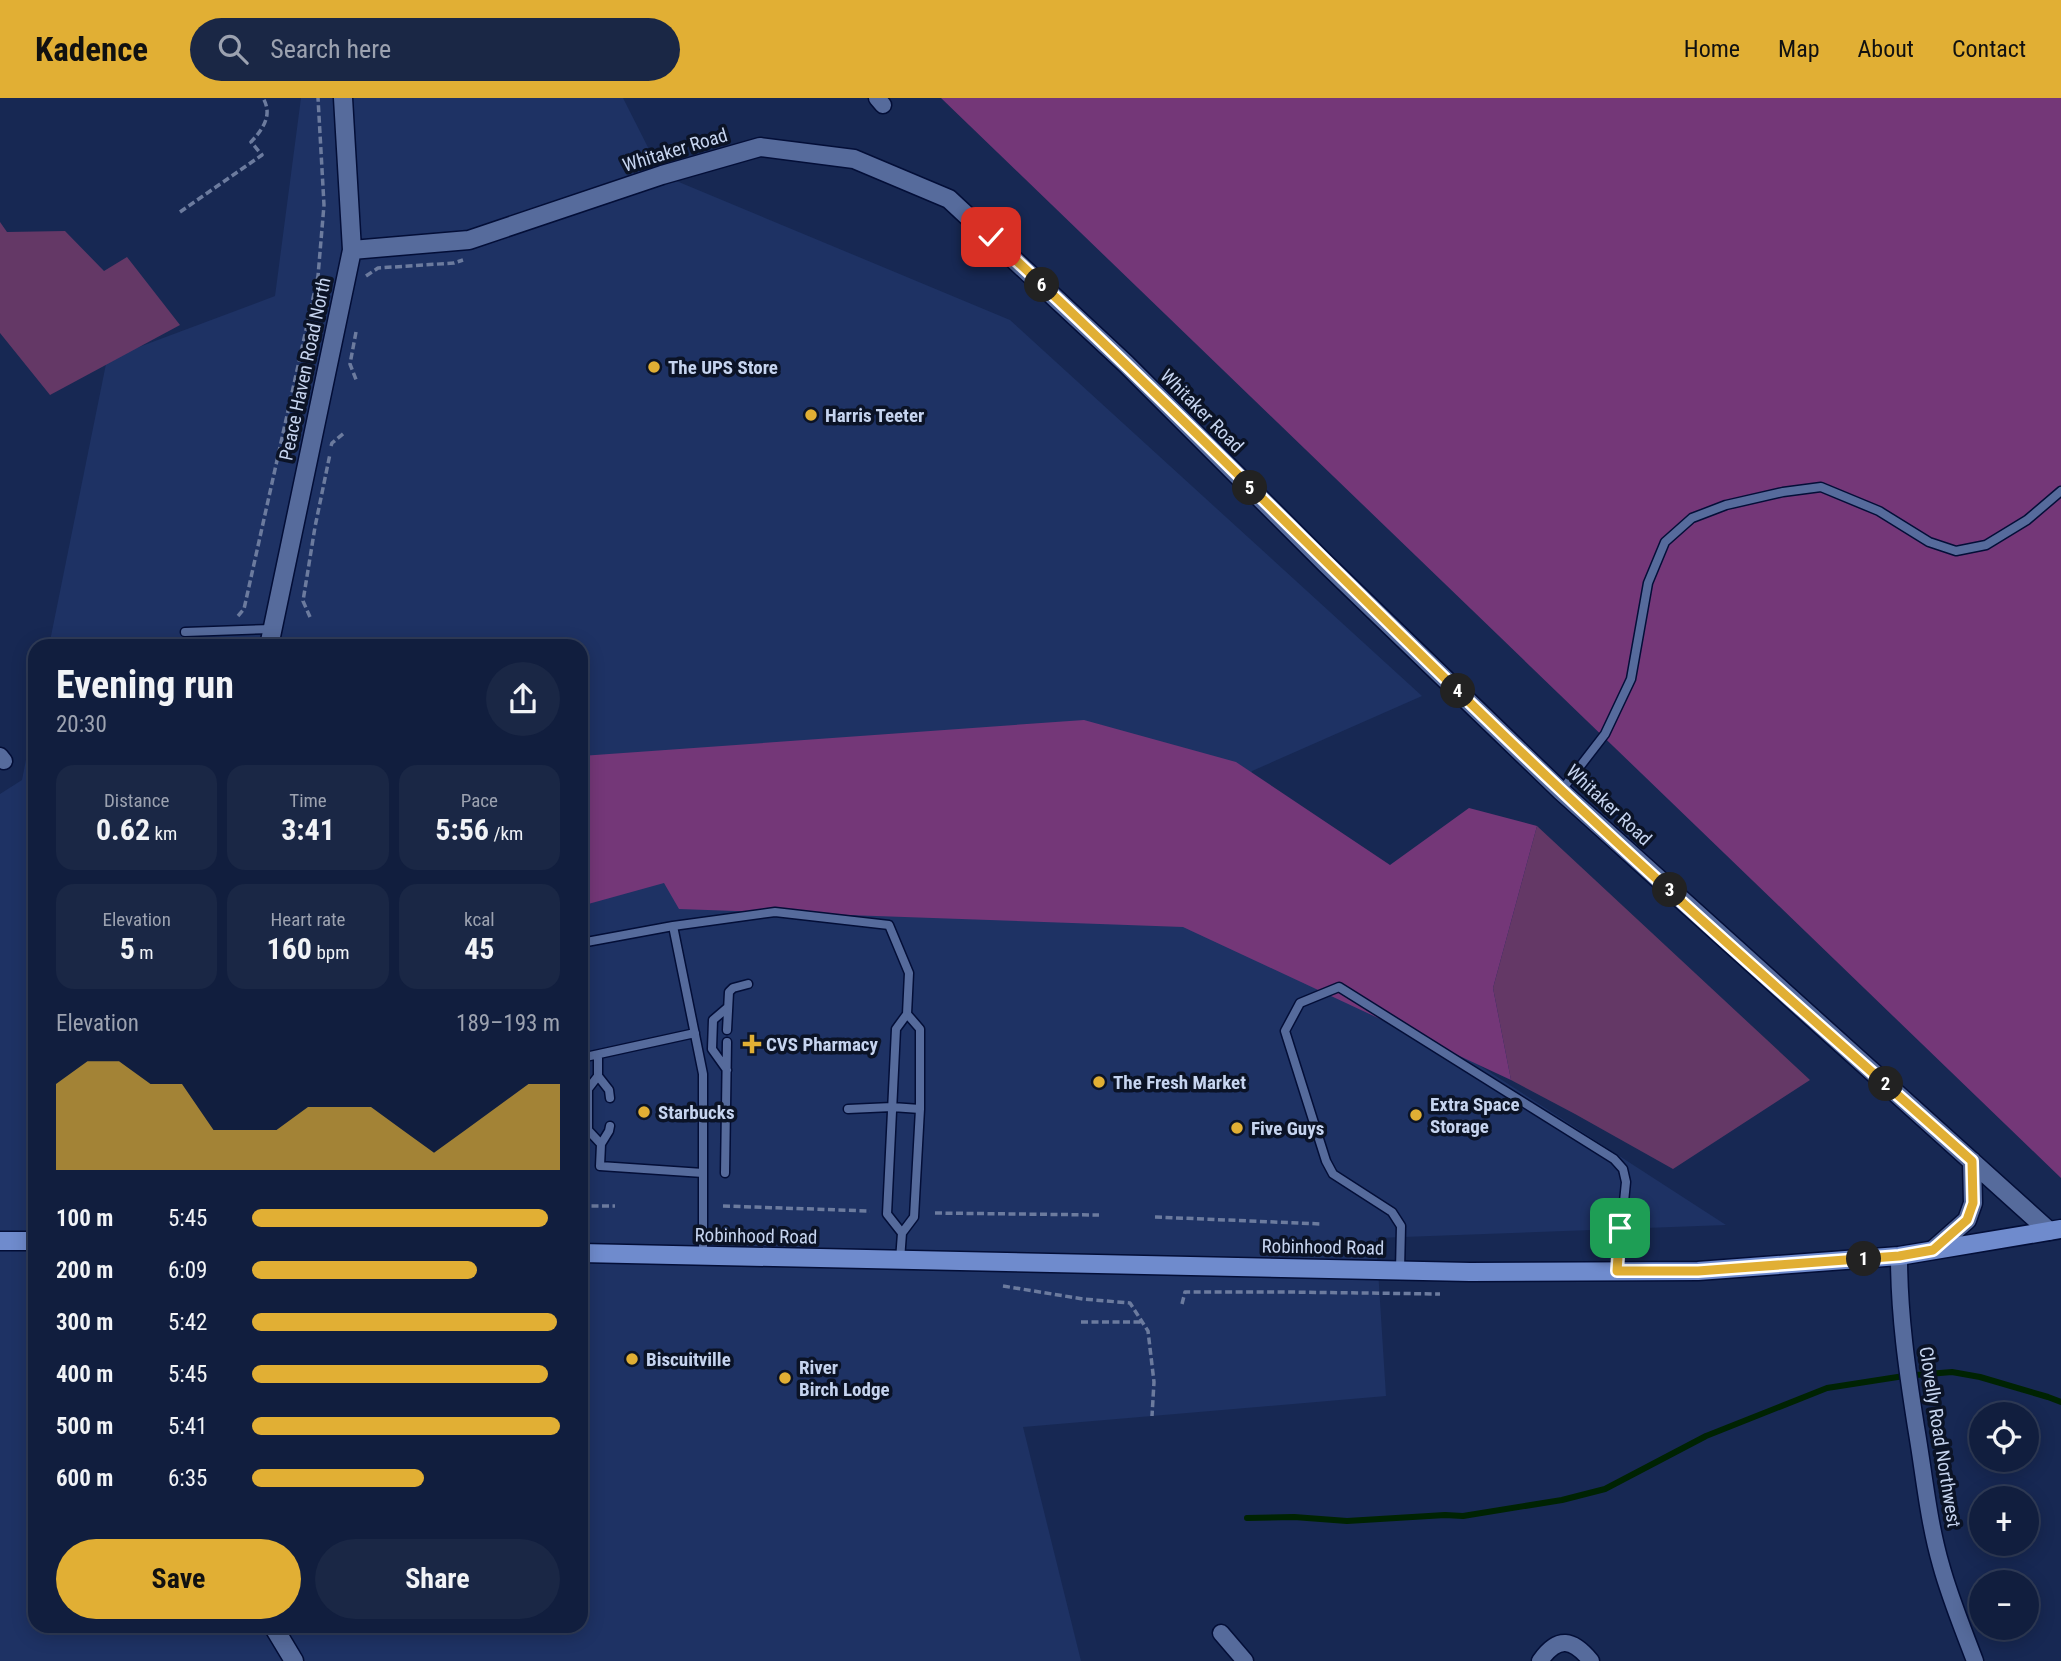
<!DOCTYPE html>
<meta charset="utf-8">
<style>
:root{--surface:#111e3e;--page:#1a2745;--text:#f1f3f6;--muted:#9ca2b0;--line:#303c58;--accent:#e1af34}
body{margin:0;font-family:"Roboto Condensed",sans-serif;background:var(--page);color:var(--text);height:100vh;display:flex;flex-direction:column;font-size:26px;white-space:nowrap}
*{box-sizing:border-box;margin:0}
p{font-size:23px;color:var(--muted)}
.icon{flex:none;width:38px;height:38px;fill:none;stroke:currentColor;stroke-width:2;stroke-linecap:round;stroke-linejoin:round}
.map{position:relative;flex:1;overflow:hidden}
.sheet{position:absolute;left:28px;top:541px;width:560px;height:994px;display:flex;flex-direction:column;background:var(--surface);border-radius:21px;box-shadow:0 4px 18px #0003,0 0 0 2px var(--line)}
.sheet>*{flex:none}
.buttons{position:absolute;left:1969px;top:1304px;display:grid;gap:14px}
.buttons a{display:grid;place-items:center;width:70px;height:70px;border-radius:50%;background:var(--surface);box-shadow:0 4px 18px #0003,0 0 0 2px var(--line);font-size:35px}
.pin{position:absolute;display:grid;place-items:center;width:60px;height:60px;color:#fff;margin:-30px;border-radius:14px;box-shadow:0 4px 10px #0006}
.km{position:absolute;width:35px;height:35px;margin:-18px;border-radius:50%;background:#222;color:#fff;font-size:19px;line-height:35px;text-align:center}
.round{display:grid;place-items:center;flex:none;width:74px;height:74px;border-radius:37px;background:var(--page)}
.overview{display:flex;align-items:center;justify-content:space-between;height:119px;padding:0 28px}
h1{font-size:38px;font-weight:700;line-height:52px}
.metrics{display:grid;grid-template-columns:repeat(3,1fr);gap:10px;height:119px;padding:7px 28px}
.metrics div{display:grid;align-content:center;border-radius:18px;background:var(--page);text-align:center}
.metrics b{font-size:30px;font-weight:700}
.metrics small{font-size:19px;font-weight:400}
.metrics p{font-size:19px}
.chart{height:196px;padding:14px 28px}
.chart p{display:flex;justify-content:space-between}
.chart svg{width:100%;height:126px;margin-top:7px;fill:var(--accent);opacity:.7}
.cta{display:flex;gap:14px;margin-top:auto;padding:14px 28px}
.cta a{flex:1;height:80px;border-radius:42px;background:var(--accent);color:#111;font-size:28px;font-weight:700;line-height:80px;text-align:center}
.cta a+a{background:var(--page);color:var(--text)}
ul{padding:0 28px;list-style:none;font-size:23px}
li{display:grid;grid-template-columns:112px 84px 1fr;align-items:center;height:52px}
li i{height:18px;border-radius:9px;background:var(--accent)}
header{display:flex;align-items:center;gap:42px;box-sizing:border-box;height:98px;padding:0 35px;background:var(--accent);color:#111}
header strong{font-size:33px}
nav{display:flex;gap:38px;margin-inline-start:auto;font-size:24px}
.search{width:490px;height:63px;background:var(--page);display:flex;align-items:center;gap:18px;box-sizing:border-box;padding:0 24px;border-radius:38px;color:var(--muted);font-size:26px}
.map>svg:first-child{display:block}
.built{fill:#1e3264}
.green{fill:#643866}
.forest{fill:#743778}
.lines{fill:none;stroke-linecap:round;stroke-linejoin:round}
.stream{stroke:#002302;stroke-width:6}
.lane-casing{stroke:#030e37;stroke-width:11}
.street-casing{stroke:#030e37;stroke-width:19}
.secondary-casing{stroke:#030e37;stroke-width:21}
.primary-casing{stroke:#030e37;stroke-width:21}
.path{stroke:#6c7b9e;stroke-width:3.5;stroke-dasharray:7 3.5;stroke-linecap:butt}
.lane{stroke:#566b9c;stroke-width:8}
.street{stroke:#566b9c;stroke-width:16}
.secondary{stroke:#566b9c;stroke-width:18}
.primary{stroke:#6f8bcd;stroke-width:18}
.route-casing{stroke:#fff;stroke-width:14}
.route{stroke:#e1af34;stroke-width:9}
.poi-dot{fill:#e1af34;stroke:#0b1326;stroke-width:2.5}
.labels{text-anchor:middle;dominant-baseline:central;stroke-width:7;stroke-linejoin:round;paint-order:stroke}
.street-label{font-size:19px;fill:#c6d4ef;stroke:#0b1326}
.poi-label{font-size:19px;font-weight:bold;fill:#c6d4ef;stroke:#0b1326;text-anchor:start}
</style>
<header>
<strong>Kadence</strong>
<div class="search"><svg class="icon" aria-label="search" viewBox="0 0 24 24"><circle cx="10" cy="10" r="6"/><path d="M15 15l6 6"/></svg>Search here</div>
<nav><a>Home</a><a>Map</a><a>About</a><a>Contact</a></nav>
</header>
<div class="map">
<svg width="2061" height="1563" viewBox="0 0 2061 1563">
<rect width="100%" height="100%" fill="#172853"/>
<path class="built" d="M301,0H623L662,77L1010,222L1422,598L1252,673L1224,753L1207,791L1726,1127L1376,1140L1386,1298L1023,1329L1081,1563H0V696L22,682L35,616V1528H581V548H49L107,261L275,198Z"/>
<path class="green" d="M0,124L7,134L65,133L104,173L127,159L180,227L50,297L0,235Z
M1537,728L1810,982L1673,1071L1575,1016L1511,982L1493,890Z"/>
<path class="forest" d="M941,0H2061V1080Z
M1084,622L1236,664L1390,767L1469,710L1537,728L1493,890L1511,982L1183,829L679,811L664,785L581,808V658Z"/>
<g class="lines">
<path class="stream" d="M1247,1420L1294,1419L1347,1423L1445,1417L1463,1418L1562,1402L1605,1391L1706,1338L1827,1290L1904,1278L1952,1274L1980,1279L2048,1299L2061,1304"/>
<g class="lane-casing">
<path id="lane" d="M185,534L272,531
M1561,693L1605,636L1631,581L1648,485L1665,444L1692,420L1726,407L1783,394L1821,389L1879,413L1929,444L1956,453L1986,447L2027,422L2061,393
M673,828L775,814L889,827L909,875L907,916L896,931L887,1116L902,1135
M581,845L673,828L703,976V1157
M727,910L713,922L712,951L727,972
M727,932L729,894L733,890L748,886
M598,957V978L588,991V1032L601,1046L600,1068L703,1075
M581,960L695,935
M598,978L609,992L610,1000
M848,1011L892,1009L920,1011
M601,1046L609,1033L610,1028
M725,1075L727,944
M900,1162L902,1135L914,1119L920,1011V931L907,916
M1400,1172L1401,1128L1392,1114L1333,1076L1326,1063L1285,933L1300,905L1339,889L1614,1061L1623,1071L1626,1084L1617,1173"/>
</g>
<g class="street-casing">
<path id="street" d="M877,0L883,7
M0,658L4,663
M1899,1158C1899,1216 1907,1272 1916,1329C1924,1375 1928,1422 1941,1467C1950,1500 1963,1531 1975,1563
M1221,1535L1245,1563
M1540,1563C1558,1537 1573,1541 1591,1563"/>
</g>
<g class="secondary-casing">
<path id="secondary" d="M352,152L469,142L662,77L760,49L854,61L949,101L1126,266L1326,466L1561,693L2049,1133
M269,548L352,152L343,0
M1933,1152L1967,1122L1973,1105L1972,1063
M273,1528L294,1563"/>
</g>
<g class="primary-casing">
<path id="primary" d="M0,1143H35
M581,1155L1470,1174L1698,1173L1899,1158L2061,1131"/>
</g>
<path class="path" d="M180,114L262,57L251,44C263,31 273,17 263,0
M366,178L378,170L454,165L463,162
M356,234L350,266L357,284
M331,348L332,345L344,335
M238,518L244,511L318,178L324,107L318,0
M310,519L303,503L315,429L330,356
M581,1108H615
M723,1108L870,1113
M935,1115L1099,1117
M1155,1119L1322,1126
M1003,1188L1083,1201L1130,1205L1148,1233L1154,1284L1152,1318
M1182,1206L1185,1194H1287L1440,1196
M1081,1224H1143"/>
<use href="#lane" class="lane"/>
<use href="#street" class="street"/>
<use href="#secondary" class="secondary"/>
<use href="#primary" class="primary"/>
</g>
<g class="lines">
<g class="route-casing">
<path id="route" d="M991,139C1185,318 1368,510 1560,691C1694,818 1834,940 1972,1063L1973,1105L1967,1122L1933,1152L1899,1158L1698,1173H1617L1620,1130"/>
</g>
<use href="#route" class="route"/>
</g>
<g class="poi-dot">
<circle cx="654" cy="269" r="7"/>
<circle cx="811" cy="317" r="7"/>
<path d="M748.5 935.5h7v7h7v7h-7v7h-7v-7h-7v-7h7z"/>
<circle cx="1099" cy="984" r="7"/>
<circle cx="644" cy="1014" r="7"/>
<circle cx="1416" cy="1017" r="7"/>
<circle cx="1237" cy="1030" r="7"/>
<circle cx="632" cy="1261" r="7"/>
<circle cx="785" cy="1280" r="7"/>
</g>
<g class="labels">
<g class="street-label">
<text transform="translate(675 52) rotate(-17)">Whitaker Road</text>
<text transform="translate(305 271) rotate(-78)">Peace Haven Road North</text>
<text transform="translate(1202 313) rotate(45)">Whitaker Road</text>
<text transform="translate(1609 707) rotate(43)">Whitaker Road</text>
<text transform="translate(756 1138) rotate(1)">Robinhood Road</text>
<text transform="translate(1323 1149) rotate(1)">Robinhood Road</text>
<text transform="translate(1940 1339) rotate(81)">Clovelly Road Northwest</text>
</g>
<g class="poi-label">
<text x="668" y="269">The UPS Store</text>
<text x="825" y="317">Harris Teeter</text>
<text x="766" y="946">CVS Pharmacy</text>
<text x="1113" y="984">The Fresh Market</text>
<text x="1430" y="1006">Extra Space<tspan x="1430" dy="22">Storage</tspan></text>
<text x="658" y="1014">Starbucks</text>
<text x="1251" y="1030">Five Guys</text>
<text x="646" y="1261">Biscuitville</text>
<text x="799" y="1269">River<tspan x="799" dy="22">Birch Lodge</tspan></text>
</g>
</g>
</svg>
<div class="buttons">
<a><svg class="icon" aria-label="locate" viewBox="0 0 24 24"><circle cx="12" cy="12" r="6"/><path d="M12 2v4M12 18v4M2 12h4M18 12h4"/></svg></a>
<a>+</a>
<a>−</a>
</div>
<div class="pin" style="left:1620px;top:1130px;background:#1e9e55"><svg class="icon" aria-label="arrive" viewBox="0 0 24 24"><path d="M6 21V4h12l-3 4 3 4H6"/></svg></div>
<div class="pin" style="left:991px;top:139px;background:#d93025"><svg class="icon" aria-label="check" viewBox="0 0 24 24"><path d="M5 12l5 5 9-10"/></svg></div>
<b class="km" style="left:1864px;top:1161px">1</b>
<b class="km" style="left:1886px;top:986px">2</b>
<b class="km" style="left:1670px;top:792px">3</b>
<b class="km" style="left:1458px;top:593px">4</b>
<b class="km" style="left:1250px;top:390px">5</b>
<b class="km" style="left:1042px;top:187px">6</b>
<section class="sheet">
<div class="overview"><div><h1>Evening run</h1><p>20:30</p></div><a class="round"><svg class="icon" aria-label="share" viewBox="0 0 24 24"><path d="M12 15V3M7 8l5-5 5 5M5 13v7h14v-7"/></svg></a></div>
<div class="metrics">
<div><p>Distance</p><b>0.62<small> km</small></b></div>
<div><p>Time</p><b>3:41</b></div>
<div><p>Pace</p><b>5:56<small> /km</small></b></div>
</div>
<div class="metrics">
<div><p>Elevation</p><b>5<small> m</small></b></div>
<div><p>Heart rate</p><b>160<small> bpm</small></b></div>
<div><p>kcal</p><b>45</b></div>
</div>
<div class="chart"><p><span>Elevation</span>189–193 m</p>
<svg viewBox="0 0 160 44" preserveAspectRatio="none"><path d="M0 44V14L10 6L20 6L30 14L40 14L50 30L60 30L70 30L80 22L90 22L100 22L110 30L120 38L130 30L140 22L150 14L160 14V44z"/></svg>
</div>
<ul>
<li><b>100 m</b>5:45<i style="width:96%"></i></li>
<li><b>200 m</b>6:09<i style="width:73%"></i></li>
<li><b>300 m</b>5:42<i style="width:99%"></i></li>
<li><b>400 m</b>5:45<i style="width:96%"></i></li>
<li><b>500 m</b>5:41<i style="width:100%"></i></li>
<li><b>600 m</b>6:35<i style="width:56%"></i></li>
</ul>
<div class="cta"><a>Save</a><a>Share</a></div>
</section>
</div>
